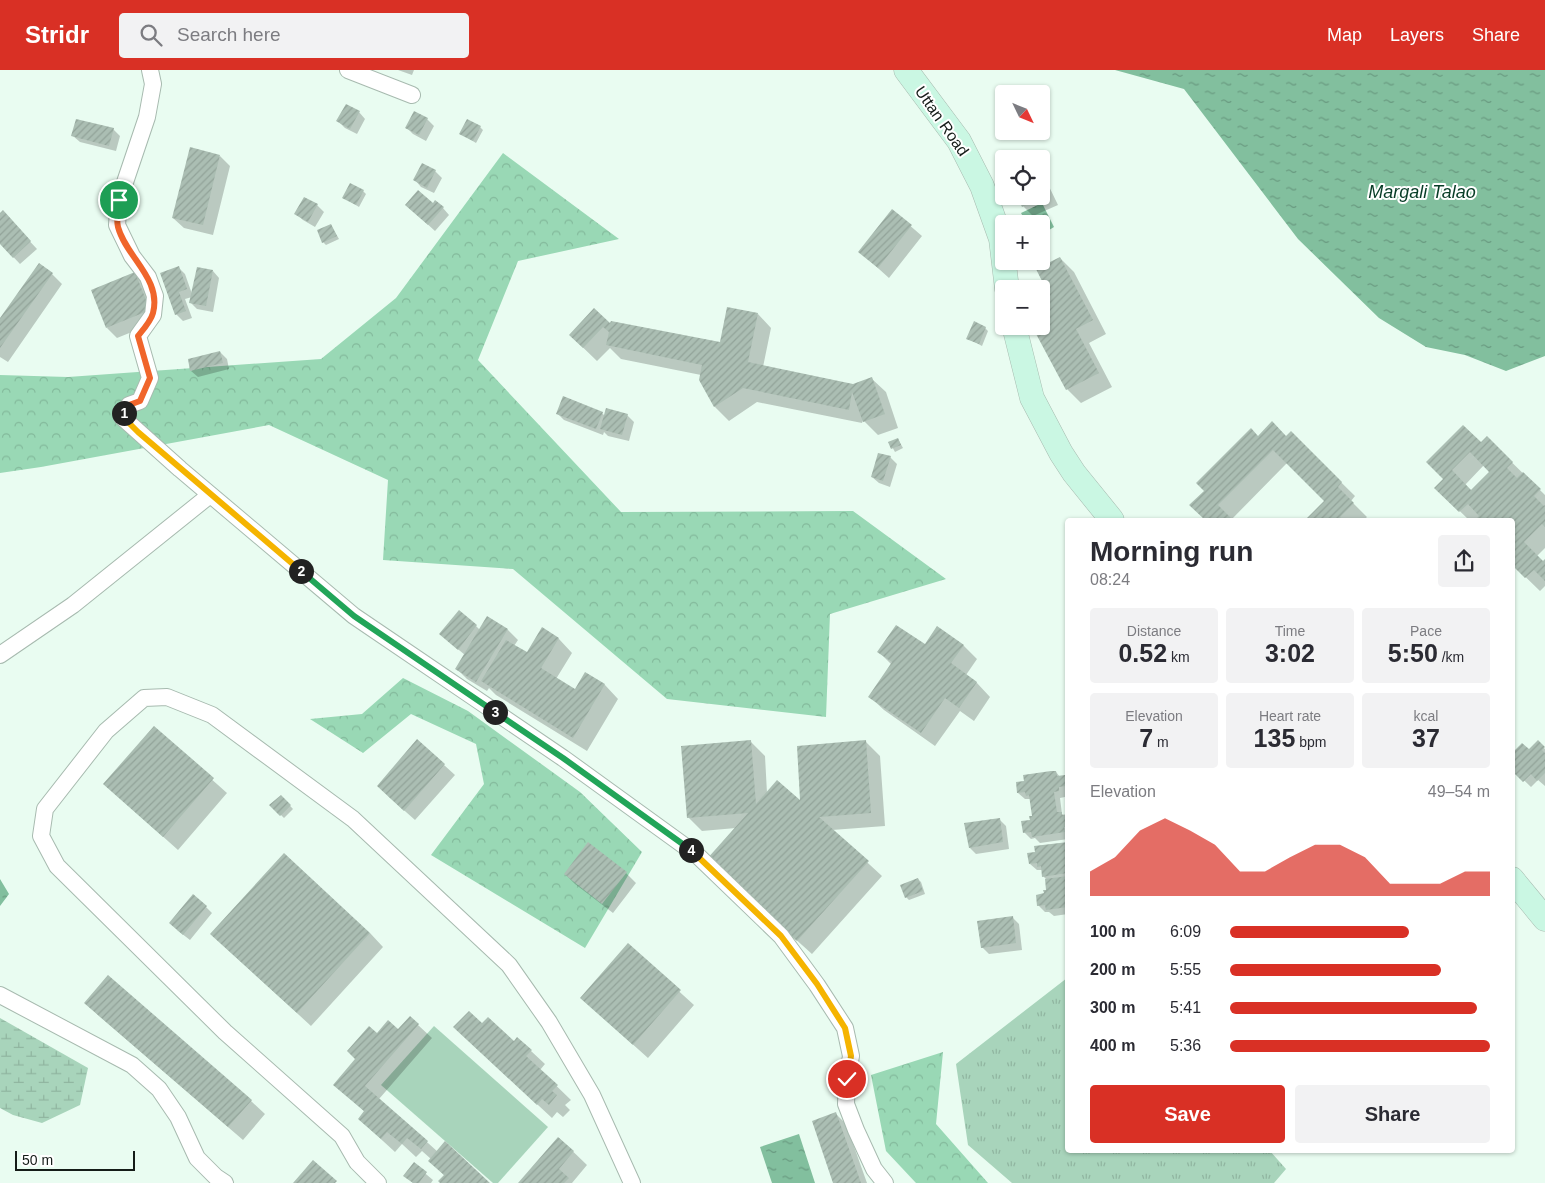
<!DOCTYPE html>
<meta charset="utf-8">
<style>
:root{--surface:#fff;--page:#f2f2f3;--text:#2b2b33;--muted:#7c7c81;--accent:#d93025}
body{margin:0;font-family:Helvetica,sans-serif;background:var(--page);color:var(--text);height:100vh;display:flex;flex-direction:column;font-size:19px;white-space:nowrap}
*{box-sizing:border-box;margin:0}
p{font-size:16px;color:var(--muted)}
.icon{flex:none;width:28px;height:28px;fill:none;stroke:currentColor;stroke-width:2;stroke-linecap:round;stroke-linejoin:round}
.map{position:relative;flex:1;overflow:hidden}
.sheet{position:absolute;left:1065px;top:448px;width:450px;height:635px;display:flex;flex-direction:column;background:var(--surface);border-radius:5px;box-shadow:0 1px 4px #0004}
.sheet>*{flex:none}
.needle{width:32px;rotate:133deg}
.tools{position:absolute;left:995px;top:15px;display:grid;gap:10px}
.tools a{display:grid;place-items:center;width:55px;height:55px;border-radius:5px;background:var(--surface);box-shadow:0 1px 4px #0004;font-size:25px}
.scale{position:absolute;left:15px;bottom:12px;width:120px;box-sizing:border-box;padding-left:5px;border:2px solid #151c18;border-top:0;font-size:14px;line-height:18px;white-space:nowrap;color:#151c18;-webkit-text-stroke:4px #fff;paint-order:stroke}
.pin{position:absolute;display:grid;place-items:center;width:42px;height:42px;color:#fff;margin:-21px;border:2px solid #fff;border-radius:50%;box-shadow:0 1px 5px #0007}
.km{position:absolute;width:25px;height:25px;margin:-12px;border-radius:50%;background:#222;color:#fff;font-size:14px;line-height:25px;text-align:center}
.round{display:grid;place-items:center;flex:none;width:52px;height:52px;border-radius:5px;background:var(--page)}
.overview{display:flex;align-items:center;justify-content:space-between;height:85px;padding:0 25px}
h1{font-size:28px;font-weight:700;line-height:38px}
.metrics{display:grid;grid-template-columns:repeat(3,1fr);gap:8px;height:85px;padding:5px 25px}
.metrics div{display:grid;align-content:center;border-radius:5px;background:var(--page);text-align:center}
.metrics b{font-size:25px;font-weight:700}
.metrics small{font-size:14px;font-weight:400}
.metrics p{font-size:14px}
.chart{height:140px;padding:10px 25px}
.chart p{display:flex;justify-content:space-between}
.chart svg{width:100%;height:90px;margin-top:5px;fill:var(--accent);opacity:.7}
.primary-button{display:flex;gap:10px;margin-top:auto;padding:10px 25px}
.primary-button a{flex:1;height:58px;border-radius:5px;background:var(--accent);color:#fff;font-size:20px;font-weight:700;line-height:58px;text-align:center}
.primary-button a+a{background:var(--page);color:var(--text)}
ul{padding:0 25px;list-style:none;font-size:16px}
li{display:grid;grid-template-columns:80px 60px 1fr;align-items:center;height:38px}
li i{height:12px;border-radius:6px;background:var(--accent)}
header{display:flex;align-items:center;gap:30px;box-sizing:border-box;height:70px;padding:0 25px;background:var(--accent);color:#fff}
header strong{font-size:24px}
nav{display:flex;gap:28px;margin-inline-start:auto;font-size:18px}
.search{width:350px;height:45px;background:var(--page);display:flex;align-items:center;gap:12px;box-sizing:border-box;padding:0 18px;border-radius:5px;color:var(--muted);font-size:19px}
.map>svg:first-child{display:block}
.green{fill:#a8d4bb}
.forest{fill:url(#forest-crowns)}
.wetland{fill:url(#wetland-marsh)}
.park{fill:url(#park-tufts)}
.water{fill:url(#water-ripples)}
.shadow{fill:#0003;fill-rule:evenodd}
.building{fill:url(#building-hatch);fill-rule:evenodd}
.lines{fill:none;stroke-linecap:round;stroke-linejoin:round}
.street-casing{stroke:#a7baaf;stroke-width:18}
.secondary-casing{stroke:#a7baaf;stroke-width:25}
.street{stroke:#fff;stroke-width:16}
.secondary{stroke:#caf7e3;stroke-width:24}
.split-1-casing{stroke:#fff;stroke-width:10}
.split-2-casing{stroke:#fff;stroke-width:10}
.split-3-casing{stroke:#fff;stroke-width:10}
.split-4-casing{stroke:#fff;stroke-width:10}
.split-5-casing{stroke:#fff;stroke-width:10}
.split-1{stroke:#f0652b;stroke-width:6}
.split-2{stroke:#f5b400;stroke-width:6}
.split-3{stroke:#22a559;stroke-width:6}
.split-4{stroke:#22a559;stroke-width:6}
.split-5{stroke:#f5b400;stroke-width:6}
.labels{text-anchor:middle;dominant-baseline:central;stroke-width:4;stroke-linejoin:round;paint-order:stroke}
.street-label{font-size:16px;fill:#151c18;stroke:#fff}
.water-label{font-size:18px;font-style:italic;fill:#073c26;stroke:#fff}
</style>
<header>
<strong>Stridr</strong>
<div class="search"><svg class="icon" aria-label="search" viewBox="0 0 24 24"><circle cx="10" cy="10" r="6"/><path d="M15 15l6 6"/></svg>Search here</div>
<nav><a>Map</a><a>Layers</a><a>Share</a></nav>
</header>
<div class="map">
<svg width="1545" height="1113" viewBox="0 0 1545 1113">
<defs>
<pattern id="forest-crowns" width="20" height="18" patternUnits="userSpaceOnUse" patternTransform="scale(1.25)"><rect width="20" height="18" fill="#99d8b5"/><path d="M2 6a3 3 0 1 1 6 0M12 15a3 3 0 1 1 6 0" fill="none" stroke="#83b99b"/></pattern>
<pattern id="wetland-marsh" width="20" height="14" patternUnits="userSpaceOnUse" patternTransform="scale(1.25)"><rect width="20" height="14" fill="#a8d4bb"/><path d="M1 5h8M5 5V1M11 12h8M15 12V8" fill="none" stroke="#90b5a0"/></pattern>
<pattern id="park-tufts" width="24" height="20" patternUnits="userSpaceOnUse" patternTransform="scale(1.25)"><rect width="24" height="20" fill="#a8d4bb"/><path d="M3 7l-1-3M5 7V3M7 7l1-3M15 17l-1-3M17 17v-4M19 17l1-3" fill="none" stroke="#90b5a0"/></pattern>
<pattern id="water-ripples" width="26" height="14" patternUnits="userSpaceOnUse" patternTransform="scale(1.25)"><rect width="26" height="14" fill="#82bf9e"/><path d="M2 4q2-2 4 0t4 0M15 11q2-2 4 0t4 0" fill="none" stroke="#699a80"/></pattern>
<pattern id="building-hatch" width="6" height="6" patternUnits="userSpaceOnUse" patternTransform="scale(1.25)"><rect width="6" height="6" fill="#abbeb3"/><path d="M-1 1l2-2M0 6l6-6M5 7l2-2" fill="none" stroke="#92a399"/></pattern>
</defs>
<rect width="100%" height="100%" fill="#e9fcf1"/>
<path class="green" d="M434,956L548,1057L498,1113H493L381,1015Z"/>
<path class="forest" d="M503,83L619,169L518,191L478,290L621,442L853,441L946,509L830,544L826,647L667,629L513,499L383,490L388,410L269,355L41,397L0,403V305L68,307L321,289L396,228Z
M403,608L468,641L580,722L642,782L585,878L431,785L484,714L476,674L411,644L363,683L310,649L362,644Z
M943,982L936,1054L988,1113H916L886,1081L871,1005Z"/>
<path class="wetland" d="M0,948L88,998L80,1035L42,1053L13,1045L0,1038Z"/>
<path class="park" d="M1067,908L1068,1080H1269L1286,1099L1274,1113H1012L968,1075L956,994Z"/>
<path class="water" d="M1115,0H1545V286L1506,301L1465,285L1426,277L1379,248L1298,169L1184,19Z
M1042,133L1054,157L1041,165V154H1027L1021,143Z
M0,809L9,824L0,836Z
M799,1064L815,1113H772L760,1077Z"/>
<path class="shadow" d="M398,0H414L412,5Z
M359,42L365,49L357,64L345,58L338,51Z
M415,43L427,49L434,56L426,71L413,64L407,58Z
M480,57L483,60L476,73L461,64Z
M113,59L120,66L116,81L80,72L73,66Z
M220,86L230,96L213,165L184,158L173,148Z
M423,95L435,101L442,108L434,123L421,117L415,110Z
M1041,100L1058,135L1033,146L1023,136L1041,126Z
M363,121L366,124L359,137L344,128Z
M317,135L324,142L315,157L303,150L296,144Z
M433,135L443,138L449,145L435,161L413,141Z
M893,141L922,166L889,208L860,182Z
M0,144L9,149L37,179L20,194L0,173Z
M331,155L339,169L326,175L323,172Z
M1060,188L1074,202L1106,264L1089,273L1112,317L1081,333L1067,319L1047,257L1044,211Z
M178,197L185,204L192,224L213,201L219,208L213,242L197,239L191,233L192,227L185,229L192,248L183,251L176,244Z
M52,204L62,214L8,292L0,287V251Z
M134,204L145,214L159,251L117,268L107,258Z
M594,240L611,256L721,274L758,244L771,258L763,297L853,315L872,309L886,322L898,358L878,365L863,350L862,353L757,332L729,351L715,337L700,309L701,305L621,289L610,278L597,291L570,265Z
M985,258L988,261L982,276L967,268Z
M220,282L227,289L229,299L198,307L191,301Z
M557,343H602L605,346L627,345L634,352L629,371L608,366L604,362L603,365L564,350Z
M1291,363L1355,426L1351,431L1367,447L1364,450H1306L1326,431L1287,393L1231,450H1205L1258,367L1286,368Z
M1487,368L1545,425V478L1537,486L1543,493L1545,490V516L1540,521L1512,494V450H1469L1436,418L1445,410L1427,392L1481,374ZM1484,395L1491,402L1471,421L1465,415Z
M898,369L903,378L895,382L890,373Z
M890,387L897,394L890,417L879,413L872,407Z
M488,548L508,560L518,570L514,576L527,584L542,559L559,569L572,583L556,609L575,621L586,603L605,615L618,629L587,681L496,625L489,618L487,621L467,609L457,599L465,585L448,571L476,556L480,560Z
M938,558L964,576L977,589L966,605L977,613L990,627L974,651L960,641L935,676L884,640L870,627L892,595L879,582L925,576Z
M154,658L227,723L178,780L104,714Z
M751,672L765,686L767,723L802,733L866,672L880,686L885,756L832,760L882,806L812,884L722,803L736,758L702,761L688,747Z
M1538,672L1545,679V716L1538,710L1531,717L1512,699Z
M444,695L455,705L415,750L388,726Z
M1056,702L1060,707L1064,706L1068,709V723L1065,724V727L1060,728L1062,744L1065,746H1068V769L1040,773L1035,768L1031,769L1024,762L1033,747L1031,729H1025L1018,723L1025,712Z
M281,726L293,739L284,748L271,735Z
M999,749L1006,756L1009,779L976,784L970,778Z
M1067,773L1068,844L1054,846L1049,842H1045L1039,836L1048,821L1046,809L1043,806L1042,800H1037L1030,794Z
M626,803L636,813L613,843L575,814L565,804Z
M918,809L921,812L925,824L909,830L906,827Z
M206,837L212,843L190,870L177,860Z
M1012,847L1019,854L1022,880L989,884L982,877Z
M370,863L383,877L311,956L226,878Z
M628,875L694,935L648,988L581,928Z
M86,933L251,1031L265,1044L243,1070L99,946Z
M418,955L432,968L379,1029L438,1082L488,1113H442L445,1106L430,1091L431,1089L422,1081L416,1087L402,1074L395,1082L359,1049L365,1042L335,1015L377,964L398,961Z
M482,955L531,981L545,994L540,1000L571,1030L565,1035L570,1040L563,1047L557,1042L552,1048L469,971Z
M836,1044L846,1054L867,1113H835Z
M559,1068L587,1095L572,1113H520Z
M414,1094L433,1110L431,1113H413L405,1106Z"/>
<path class="building" d="M346,34L360,41L350,59L336,51Z
M414,41L428,48L419,65L405,58Z
M76,49L114,58L109,76L71,66Z
M467,49L481,56L473,71L459,64Z
M190,77L220,85L203,155L172,148Z
M422,93L436,100L427,118L413,110Z
M1041,109L1048,124L1022,137L1017,126H1041Z
M350,113L364,120L356,135L342,128Z
M418,120L433,133L435,130L444,137L428,155L405,135Z
M304,127L318,134L308,152L294,144Z
M892,139L912,155L878,198L858,182Z
M3,140L31,171L13,188L0,174V143Z
M331,154L337,166L322,173L317,160Z
M1060,187L1093,250L1076,259L1099,303L1066,320L1035,262L1045,257L1041,250V242L1044,240L1041,234V219H1033L1032,216L1042,211L1036,199Z
M39,193L53,203L0,278V248Z
M179,196L187,219L179,222L186,241L175,245L160,203Z
M197,197L213,200L206,236L189,233Z
M135,202L150,240L106,258L91,220Z
M727,237L758,243L748,292L853,314L872,307L885,344L863,352L852,322L849,340L743,318L714,337L699,310L702,295L606,275L609,262L603,257L583,278L569,265L594,238L610,253L611,251L720,272Z
M974,251L986,257L979,274L966,269Z
M220,281L223,293L190,301L188,289Z
M563,326L603,342L596,359L556,344Z
M606,338L628,344L622,365L600,359Z
M1272,351L1286,366L1291,361L1342,412L1338,417L1354,433L1340,447L1343,450H1305L1324,431L1273,380L1218,435L1233,450H1203L1204,449L1189,435L1204,421L1196,413L1251,358L1258,366Z
M1463,355L1481,372L1487,366L1513,392L1507,398L1517,408L1523,402L1541,419L1534,426L1544,436L1545,435V457L1542,454L1524,472L1543,491L1545,489V511L1534,500L1525,508L1512,495V450H1475L1479,446L1468,434L1459,442L1434,418L1443,409L1426,392ZM1470,382L1489,402L1471,420L1452,400Z
M898,368L901,375L891,379L888,372Z
M878,383L891,386L883,411L871,407Z
M459,540L477,555L458,580L439,564Z
M487,546L508,559L476,612L455,599Z
M896,555L925,574L937,556L964,575L951,593L977,612L959,638L945,628L921,663L868,627L892,592L877,582Z
M542,557L559,568L541,598L575,619L585,602L605,614L573,668L481,611L506,570L527,582Z
M154,656L214,708L163,767L103,714Z
M417,669L445,694L404,741L377,716Z
M751,670L756,734L777,710L800,730L797,676L866,670L871,743L819,747L869,791L797,871L706,790L748,743L687,748L681,676Z
M1538,670L1545,677L1542,680L1545,683V703L1537,711L1531,704L1523,712L1512,701V692L1515,689L1512,687V683L1522,673L1529,679Z
M1051,701H1056L1057,706L1065,705L1066,716L1059,717V721L1054,722L1057,742H1062V745L1068,744V756L1064,757L1065,762L1032,767L1031,762L1023,763L1021,751L1030,750L1029,746H1032L1029,725L1026,726L1025,722L1017,723L1016,712L1024,711L1023,705Z
M281,725L291,735L280,746L269,735Z
M1000,748L1003,772L969,778L964,753Z
M588,772L627,802L602,834L564,804Z
M1068,772V792L1066,793L1067,803L1042,807L1041,796L1037,797V793L1029,794L1027,783L1035,782L1034,776Z
M284,783L370,863L297,943L210,864Z
M1068,806V837L1046,840L1045,835L1037,836L1036,825L1044,823L1043,820H1046L1045,809Z
M918,808L923,821L905,828L900,815Z
M193,824L207,836L183,865L169,853Z
M1013,846L1016,873L981,878L977,851Z
M628,873L681,920L633,975L580,928Z
M108,905L252,1030L228,1057L84,933Z
M469,941L482,953L488,947L514,971L517,967L532,980L526,986L558,1015L552,1021L557,1025L549,1035L542,1029L537,1035L453,957Z
M410,946L419,954L365,1016L428,1071L421,1079L407,1068L402,1074L387,1062L381,1069L358,1049L364,1041L333,1015L355,989L347,981L369,956L377,963L388,950L398,959Z
M836,1042L861,1113H833L812,1051Z
M558,1067L574,1081L559,1099L569,1108L564,1113H518Z
M445,1071L490,1113H440L438,1111L444,1105L428,1091Z
M313,1090L337,1111L335,1113H293Z
M414,1092L427,1102L419,1113H413L403,1106Z"/>
<g class="lines">
<g class="street-casing">
<path id="street" d="M150,0L153,14L147,47L119,130L117,155L132,186L148,207L155,226L153,245L138,266L150,308L140,331L129,335L122,347L180,399L354,546L563,688L697,785L781,866L817,915L845,958L851,986L847,1009L846,1034L856,1060L874,1099L885,1113
M348,0L412,25
M0,585L73,535L210,425
M0,925L132,995L159,1019L178,1047L197,1088L216,1107L225,1113
M378,1113L357,1092L342,1066L225,962L57,796L41,766L45,739L106,661L144,628L167,627L212,645L353,749L509,895L549,952L592,1025L632,1113"/>
</g>
<g class="secondary-casing">
<path id="secondary" d="M906,0L959,71L982,116L1001,169L1007,219
M1014,256L1032,328L1061,383L1074,403L1112,450
M1512,809L1545,849"/>
</g>
<use href="#street" class="street"/>
<use href="#secondary" class="secondary"/>
</g>
<g class="lines">
<g class="split-1-casing">
<path id="split-1" d="M119,130C118,138 116,149 118,157C126,187 162,209 153,243C151,251 143,260 138,266L150,308L140,331L129,335L124,343"/>
</g>
<g class="split-2-casing">
<path id="split-2" d="M124,343L122,346L138,362L301,501"/>
</g>
<g class="split-3-casing">
<path id="split-3" d="M301,501L354,546L495,642"/>
</g>
<g class="split-4-casing">
<path id="split-4" d="M495,642L563,688L691,780"/>
</g>
<g class="split-5-casing">
<path id="split-5" d="M691,780L781,866L817,914L845,958L851,986L847,1009"/>
</g>
<use href="#split-1" class="split-1"/>
<use href="#split-2" class="split-2"/>
<use href="#split-3" class="split-3"/>
<use href="#split-4" class="split-4"/>
<use href="#split-5" class="split-5"/>
</g>
<g class="labels">
<g class="street-label">
<text transform="translate(942 51) rotate(55)">Uttan Road</text>
</g>
<g class="water-label">
<text x="1422" y="122">Margali Talao</text>
</g>
</g>
</svg>
<div class="tools">
<a><svg class="needle" viewBox="-14 -14 28 28"><path d="M0-13l5 13h-10z" fill="#e53935"/><path d="M0 13l5-13h-10z" fill="#7c7c81"/></svg></a>
<a><svg class="icon" aria-label="locate" viewBox="0 0 24 24"><circle cx="12" cy="12" r="6"/><path d="M12 2v4M12 18v4M2 12h4M18 12h4"/></svg></a>
<a>+</a>
<a>−</a>
</div>
<div class="scale">50 m</div>
<div class="pin" style="left:119px;top:130px;background:#1e9e55"><svg class="icon" aria-label="arrive" viewBox="0 0 24 24"><path d="M6 21V4h12l-3 4 3 4H6"/></svg></div>
<div class="pin" style="left:847px;top:1009px;background:#d93025"><svg class="icon" aria-label="check" viewBox="0 0 24 24"><path d="M5 12l5 5 9-10"/></svg></div>
<b class="km" style="left:124px;top:343px">1</b>
<b class="km" style="left:301px;top:501px">2</b>
<b class="km" style="left:495px;top:642px">3</b>
<b class="km" style="left:691px;top:780px">4</b>
<section class="sheet">
<div class="overview"><div><h1>Morning run</h1><p>08:24</p></div><a class="round"><svg class="icon" aria-label="share" viewBox="0 0 24 24"><path d="M12 15V3M7 8l5-5 5 5M5 13v7h14v-7"/></svg></a></div>
<div class="metrics">
<div><p>Distance</p><b>0.52<small> km</small></b></div>
<div><p>Time</p><b>3:02</b></div>
<div><p>Pace</p><b>5:50<small> /km</small></b></div>
</div>
<div class="metrics">
<div><p>Elevation</p><b>7<small> m</small></b></div>
<div><p>Heart rate</p><b>135<small> bpm</small></b></div>
<div><p>kcal</p><b>37</b></div>
</div>
<div class="chart"><p><span>Elevation</span>49–54 m</p>
<svg viewBox="0 0 160 44" preserveAspectRatio="none"><path d="M0 44V32L10 25L20 12L30 6L40 12L50 19L60 32L70 32L80 25L90 19L100 19L110 25L120 38L130 38L140 38L150 32L160 32V44z"/></svg>
</div>
<ul>
<li><b>100 m</b>6:09<i style="width:69%"></i></li>
<li><b>200 m</b>5:55<i style="width:81%"></i></li>
<li><b>300 m</b>5:41<i style="width:95%"></i></li>
<li><b>400 m</b>5:36<i style="width:100%"></i></li>
</ul>
<div class="primary-button"><a>Save</a><a>Share</a></div>
</section>
</div>
